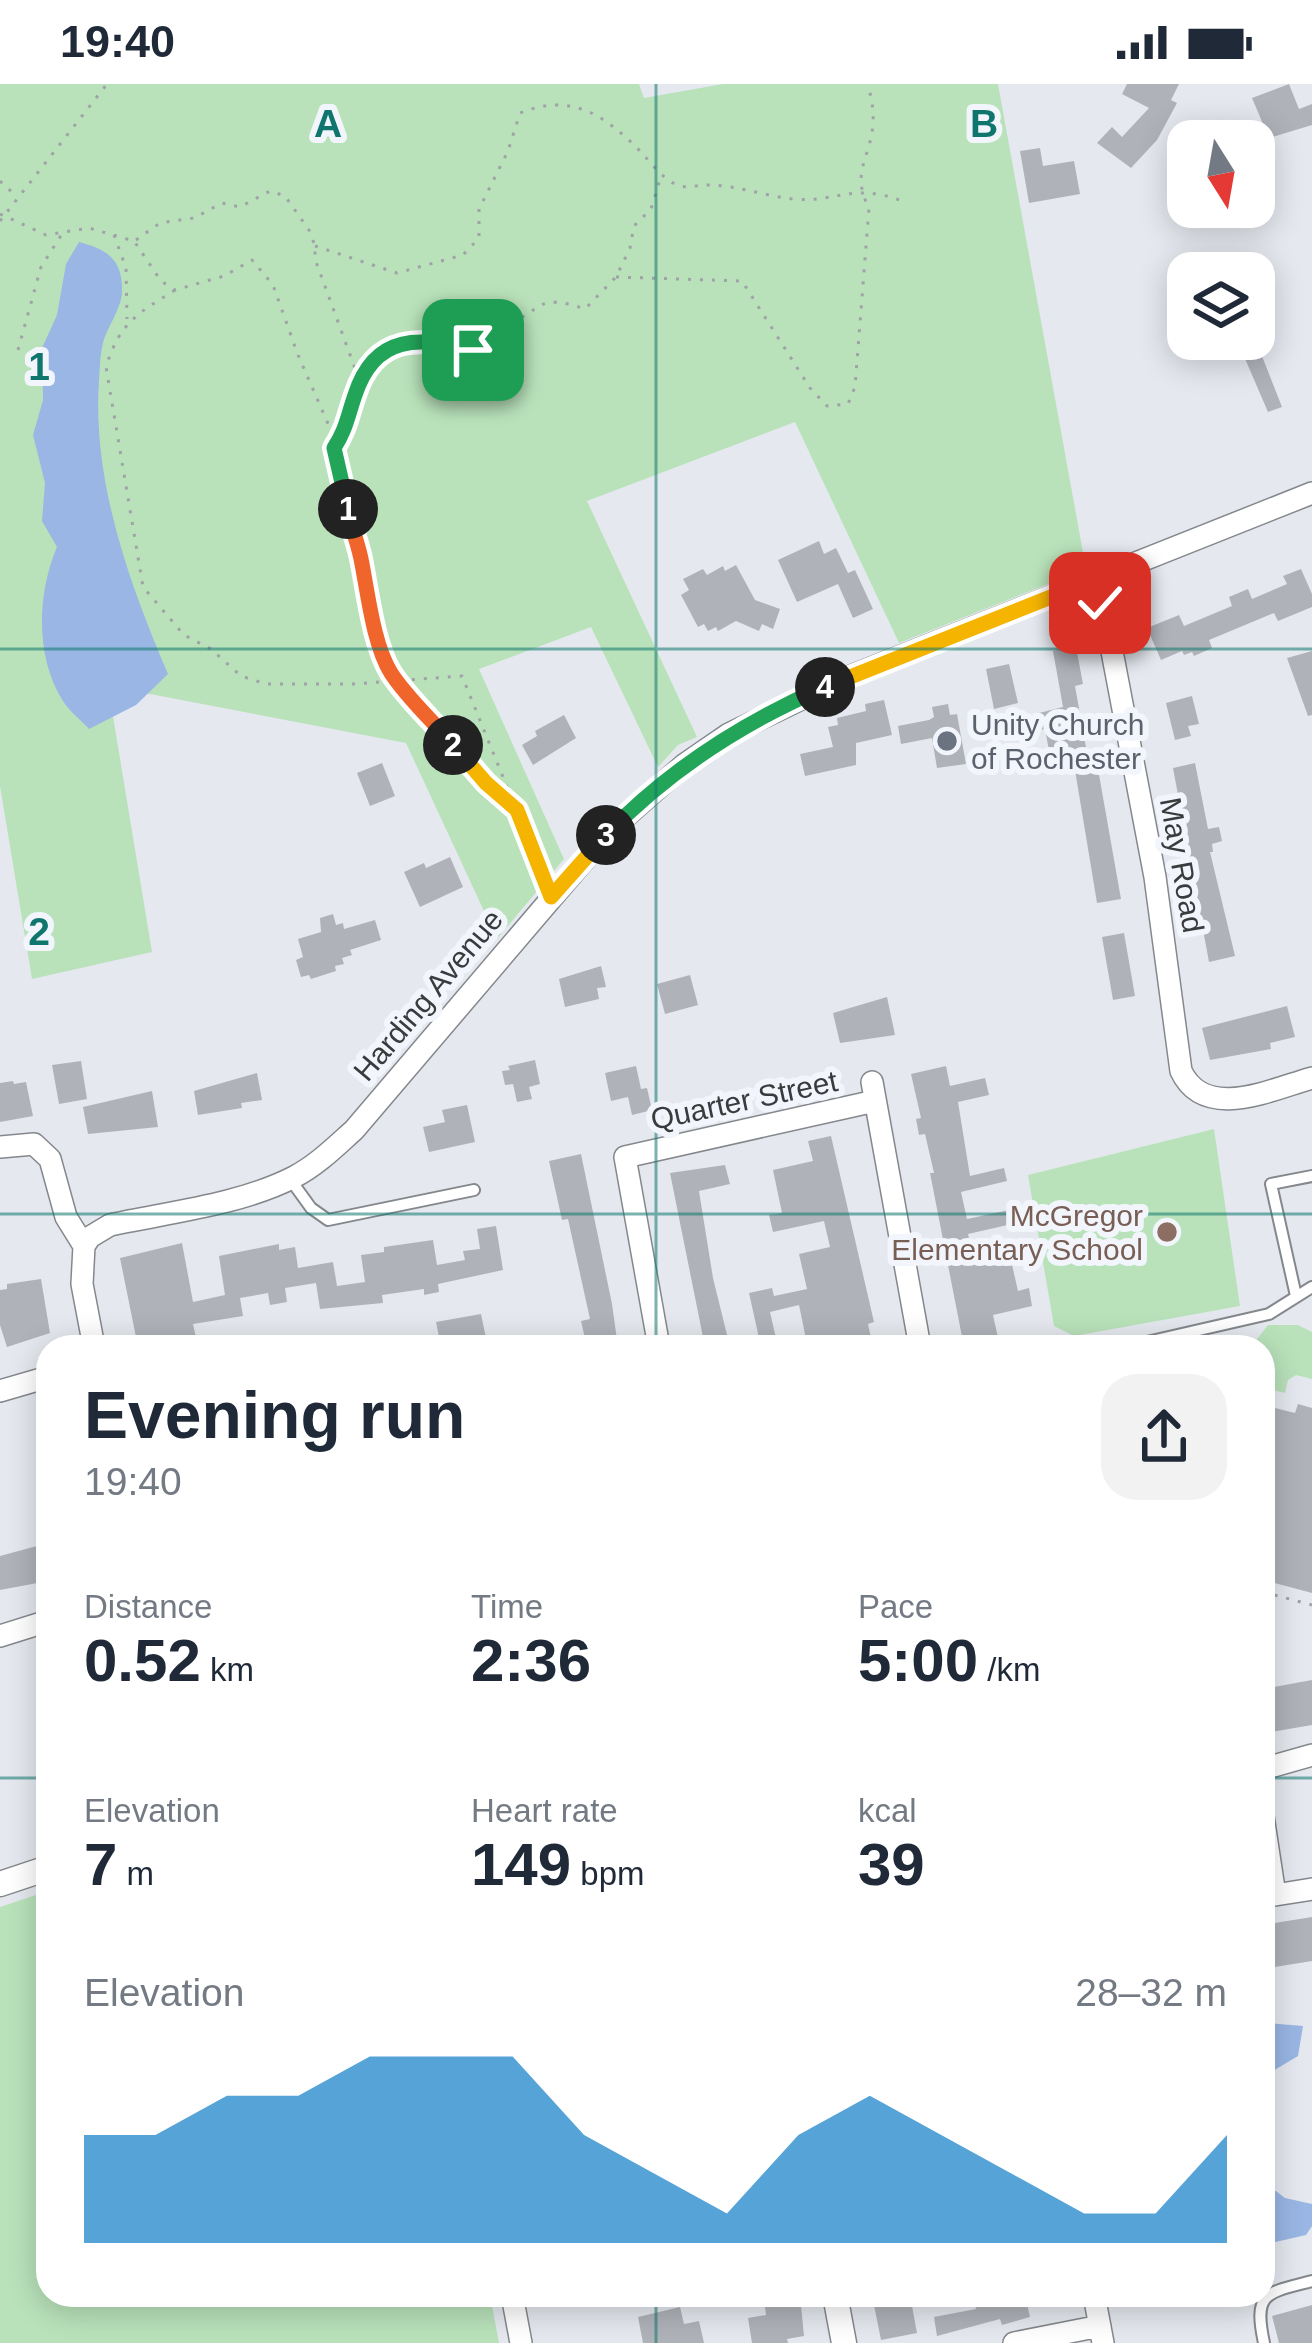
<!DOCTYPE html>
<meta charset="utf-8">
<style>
:root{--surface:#fff;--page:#f2f2f3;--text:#1f2937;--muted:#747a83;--accent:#0e7dc7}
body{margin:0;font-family:Helvetica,sans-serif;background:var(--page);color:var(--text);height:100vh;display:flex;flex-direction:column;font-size:45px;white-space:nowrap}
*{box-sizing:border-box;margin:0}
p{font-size:39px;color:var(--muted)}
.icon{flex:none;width:66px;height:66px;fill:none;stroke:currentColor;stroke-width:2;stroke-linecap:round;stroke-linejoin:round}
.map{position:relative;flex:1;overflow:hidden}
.details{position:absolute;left:36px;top:1251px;width:1239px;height:972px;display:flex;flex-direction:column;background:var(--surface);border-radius:36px;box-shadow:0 6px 30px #0003}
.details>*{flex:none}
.needle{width:78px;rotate:169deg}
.buttons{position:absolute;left:1167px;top:36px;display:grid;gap:24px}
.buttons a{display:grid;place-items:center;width:108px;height:108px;border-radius:24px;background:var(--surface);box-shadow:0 6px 30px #0003;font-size:60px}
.pin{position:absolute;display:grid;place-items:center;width:102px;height:102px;color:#fff;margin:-51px;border-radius:24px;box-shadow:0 6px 18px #0006}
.km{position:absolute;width:60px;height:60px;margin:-30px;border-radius:50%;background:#222;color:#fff;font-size:33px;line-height:60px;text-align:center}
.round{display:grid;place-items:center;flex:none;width:126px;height:126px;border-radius:36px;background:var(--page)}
.overview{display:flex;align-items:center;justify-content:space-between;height:204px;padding:0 48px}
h1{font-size:66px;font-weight:700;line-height:90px}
.figures{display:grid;grid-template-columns:repeat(3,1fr);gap:18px;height:204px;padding:12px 48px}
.figures div{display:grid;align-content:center}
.figures b{font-size:60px;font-weight:700}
.figures small{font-size:33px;font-weight:400}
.figures p{font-size:33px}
.chart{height:336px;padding:24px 48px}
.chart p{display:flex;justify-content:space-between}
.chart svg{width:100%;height:216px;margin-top:12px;fill:var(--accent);opacity:.7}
.status{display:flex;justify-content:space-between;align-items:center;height:84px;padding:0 60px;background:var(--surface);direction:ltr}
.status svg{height:33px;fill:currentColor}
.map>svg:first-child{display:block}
.green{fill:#b9e2ba}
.water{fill:#99b6e4}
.building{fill:#afb3b9}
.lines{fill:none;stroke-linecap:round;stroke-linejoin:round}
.service-casing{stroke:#84888d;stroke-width:14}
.minor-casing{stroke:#84888d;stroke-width:24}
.tertiary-casing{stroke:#84888d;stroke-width:27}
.path{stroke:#9fa2a6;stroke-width:3;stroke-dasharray:3 9;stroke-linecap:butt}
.service{stroke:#fff;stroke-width:10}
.minor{stroke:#fff;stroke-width:21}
.tertiary{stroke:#fff;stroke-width:24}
.split-1-casing{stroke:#fff;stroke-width:24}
.split-2-casing{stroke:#fff;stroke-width:24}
.split-3-casing{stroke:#fff;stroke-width:24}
.split-4-casing{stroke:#fff;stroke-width:24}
.split-5-casing{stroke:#fff;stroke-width:24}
.split-1{stroke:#22a559;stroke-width:15}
.split-2{stroke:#f0652b;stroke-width:15}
.split-3{stroke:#f5b400;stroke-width:15}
.split-4{stroke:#22a559;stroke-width:15}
.split-5{stroke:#f5b400;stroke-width:15}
.grid{fill:none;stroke:#0f766e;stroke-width:3;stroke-opacity:0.55}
.worship-dot{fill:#6b7280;stroke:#f2f6fc;stroke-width:4.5}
.education-dot{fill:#8d6e63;stroke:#f2f6fc;stroke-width:4.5}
.labels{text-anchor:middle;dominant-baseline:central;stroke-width:12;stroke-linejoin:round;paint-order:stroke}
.worship-label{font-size:30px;fill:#5b616d;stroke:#f2f6fc;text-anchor:start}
.street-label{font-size:30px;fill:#393b3d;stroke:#f2f6fc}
.education-label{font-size:30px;fill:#785e54;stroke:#f2f6fc;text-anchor:end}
.grid-label{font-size:39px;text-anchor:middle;font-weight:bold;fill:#0f766e;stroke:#f2f6fc;stroke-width:12;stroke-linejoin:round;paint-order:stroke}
</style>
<div class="status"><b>19:40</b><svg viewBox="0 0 49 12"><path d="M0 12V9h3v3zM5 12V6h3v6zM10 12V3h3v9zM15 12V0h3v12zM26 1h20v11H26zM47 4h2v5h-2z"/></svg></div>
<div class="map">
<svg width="1312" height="2259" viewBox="0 0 1312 2259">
<rect width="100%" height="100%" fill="#e5e9ef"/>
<path class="green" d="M0,0H639L644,14L723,0H998L1086,485L899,559L795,338L587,417L697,653L678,661L658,683L591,543L479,585L564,775L497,855L406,659L108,602L152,868L32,895L0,702Z
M1214,1045L1240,1222L1074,1252L1054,1242L1028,1091Z
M1268,1241H1298L1312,1248V1295L1296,1291L1288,1296L1285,1309L1263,1304V1263H1251Z
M48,1807V2211H490L499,2259H0V1823Z"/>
<path class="water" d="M79,158C106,165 123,175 122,207C122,224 107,243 103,259C100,270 100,284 99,296C92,396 129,499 168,590L136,621L89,645C81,636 69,627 63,617C35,573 37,510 57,463L42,437L45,399L33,351L43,316L42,264L57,231L66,180Z
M1267,1939L1303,1942L1298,1972L1263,1993V1941Z
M1263,2097L1285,2114L1312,2120V2142L1306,2151L1263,2161Z"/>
<path class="building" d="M1127,0H1179L1171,16L1177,19L1157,56L1131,84L1097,59L1112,43L1122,53L1149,24L1122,10Z
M1289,0L1299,25L1312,20V41L1269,54L1252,14Z
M1040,64L1043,82L1074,77L1080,110L1029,119L1020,67Z
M1256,257L1282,323L1268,328L1240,263Z
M819,457L824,470L836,464L848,489L855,486L873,525L853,534L838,500L797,518L778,476Z
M736,481L755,516L780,525L773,545L762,540L759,547L736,537L718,547L716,543L708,547L704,540L698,543L681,511L689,506L683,495L703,485L707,491L723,482L725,487Z
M1301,485L1312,510V523L1278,537L1274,529L1209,556L1212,564L1194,572L1192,568L1184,571L1182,567L1161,576L1147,544L1179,531L1184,542L1232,522L1229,513L1248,505L1252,515L1287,500L1283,492Z
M1076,563L1083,600L1075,602L1087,669L1095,668L1121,815L1097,819L1072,668L1050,672L1045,645L1023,650L1019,634L1063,623L1053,567Z
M1312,567V631L1308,632L1287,574Z
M1009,580L1018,619L994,625L986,585Z
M1192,612L1199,640L1188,642L1191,652L1175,656L1166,619Z
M884,616L892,651L856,659V681L805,692L800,670L833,663L828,643L838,641L837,634L866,627L865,620Z
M948,620L950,631L957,630L966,680L937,684L932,654L901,660L898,642L929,636L934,633L932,623Z
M564,631L576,654L533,681L522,661L537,652L535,647Z
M382,679L395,712L370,722L357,689Z
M1195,679L1208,745L1219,743L1222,757L1212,760L1213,768H1210L1235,872L1209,878L1173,684Z
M450,773L463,803L420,823L404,788L424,779L426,784Z
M333,830L336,841L343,839L344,845L375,836L381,856L350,866L352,871L342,874L344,880L335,882L336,887L311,895L309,891L301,893L296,876L303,873L298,855L321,848L320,834Z
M1124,849L1135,912L1113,916L1102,853Z
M601,882L606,903L597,904L599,915L565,923L559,895Z
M690,891L698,921L665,930L657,900Z
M887,913L895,951L840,959L833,929Z
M1287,922L1295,953L1270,959L1271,965L1210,976L1202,944Z
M535,976L540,1000L529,1003L532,1015L517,1018L513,1000L505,1001L502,987L510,986L508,982Z
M81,977L87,1015L59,1020L52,981Z
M636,982L641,1005L647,1004L652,1026L632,1031L628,1013L611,1017L605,989Z
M946,982L950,1002L985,994L989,1011L958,1018L970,1092L1004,1084L1007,1097L961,1108L967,1135L1009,1126L1012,1140L968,1150L975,1180L1010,1172L1018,1207L1029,1204L1032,1222L993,1231L1000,1263H964L930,1089H934L925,1050L919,1051L916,1035L921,1034L911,990Z
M257,989L262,1016L241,1019L242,1024L198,1031L194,1007Z
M13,997L14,1000L26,998L33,1032L0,1038V999Z
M152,1007L158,1043L88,1050L83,1023Z
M467,1021L475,1058L429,1068L423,1043L445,1038L442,1026Z
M831,1052L874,1238L868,1240L873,1263H849L847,1256L816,1263L807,1260L799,1221L770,1228L778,1263H761L749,1209L772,1204L774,1212L807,1205L799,1170L830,1163L824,1137L773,1148L769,1131L782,1129L773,1086L813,1077L808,1057Z
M581,1070L612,1220L618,1263H598L597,1257L586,1259L581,1237L590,1235L568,1135L562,1136L549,1077Z
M725,1081L730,1100L699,1107L713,1194L730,1263H705L670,1089Z
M496,1142L503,1186L438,1200L439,1208L424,1211V1205L382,1211L383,1219L320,1225L316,1199L285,1204L287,1218L270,1221L268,1209L240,1214L243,1232L193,1240L198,1263H138L120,1174L182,1159L193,1218L225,1211L219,1172L279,1160V1166L295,1163L298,1184L333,1178L337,1202L365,1198L361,1171L384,1168V1163L433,1156L437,1181L465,1176L463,1167L480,1165L477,1145Z
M41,1195L50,1249L7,1263L0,1241V1206L7,1205V1200Z
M481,1230L487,1259L441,1263L436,1238Z
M1298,1320L1312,1324V1509L1263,1496V1321L1295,1329Z
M48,1459V1497L0,1506V1472Z
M1312,1596V1641L1271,1648L1269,1632L1263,1633V1605Z
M1312,1833V1877L1263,1885V1841Z
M777,2211H800L804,2252L787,2255L788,2259H752L748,2234L766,2231L764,2215Z
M872,2211H910L917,2249L881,2256Z
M1011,2211H1025L1030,2233L1002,2241L1000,2235L937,2252L934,2233L976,2225L974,2218Z
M1312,2221V2259H1279L1272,2232Z
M680,2223L684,2240L699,2237L704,2259H643L638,2233Z"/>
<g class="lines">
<g class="service-casing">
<path id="service" d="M290,1095L311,1124L328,1136L474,1106
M1296,1212L1271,1100L1312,1092
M1125,1263L1269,1230L1312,1203
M1264,2259C1253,2208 1266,2209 1312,2197"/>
</g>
<g class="minor-casing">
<path id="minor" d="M1091,497L1107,541L1155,793L1181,987C1205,1038 1272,1005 1312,994
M872,998L920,1263
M0,1063L34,1060L50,1075L66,1133L84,1162L82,1200L94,1263
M84,1162L90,1153L110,1141C170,1128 239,1121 294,1093C317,1081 335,1063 354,1046L608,748L684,681L729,650L834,599L1312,409
M659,1263L625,1073L875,1017
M0,1307L48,1293
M0,1552L48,1537
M1263,1685L1312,1671
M1263,1732L1275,1811L1312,1805
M512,2211L521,2259
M1094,2211L1103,2259
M1014,2259L1100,2242"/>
</g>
<g class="tertiary-casing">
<path id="tertiary" d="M0,1800L48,1784
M835,2211L844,2259"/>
</g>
<path class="path" d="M0,97L16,112
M0,130L46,151L89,144L134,157L161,197L175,206L224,192L252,176L273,201L298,271L329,342L354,457C363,477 361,495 366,516C373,541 382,569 393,593L486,699L515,725
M0,137L107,0
M114,151L126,184L127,235
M136,156L160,139L194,134L222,119L240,123L270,107L285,112L309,146L315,162V175L360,298
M315,162L397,189L463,171L479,154V125L508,67L520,29C571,8 605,31 641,68C651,79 661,93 675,100C687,106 698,100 711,101C738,102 766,112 793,115C837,119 852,98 902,117
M616,193L742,197L810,304L827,322L848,320L855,303L869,124C850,88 871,74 873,39C874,25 871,13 868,0
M175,206C137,230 120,238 106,283L143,503L184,551L211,565L241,592L266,600H353L462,592L544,794
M18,266L41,183L62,150
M333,364C353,336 349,311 366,287C405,231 448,276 496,259L504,242C545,226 535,208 585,225L616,193L630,164L634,142L651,125L661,92
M1263,1508L1312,1521"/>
<use href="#service" class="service"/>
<use href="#minor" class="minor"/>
<use href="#tertiary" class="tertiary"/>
</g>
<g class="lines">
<g class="split-1-casing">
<path id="split-1" d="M348,425L334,364C346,346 348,331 355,311C375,249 420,253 473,266"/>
</g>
<g class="split-2-casing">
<path id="split-2" d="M348,425C351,444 359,461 362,480C368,511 374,562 391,589C407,614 434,638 453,661"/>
</g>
<g class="split-3-casing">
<path id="split-3" d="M453,661L486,699L517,726L551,813L606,751"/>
</g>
<g class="split-4-casing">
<path id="split-4" d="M606,751C669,686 741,639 825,603"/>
</g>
<g class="split-5-casing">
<path id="split-5" d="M825,603L1091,497L1100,519"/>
</g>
<use href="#split-1" class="split-1"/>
<use href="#split-2" class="split-2"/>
<use href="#split-3" class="split-3"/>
<use href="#split-4" class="split-4"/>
<use href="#split-5" class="split-5"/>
</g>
<path class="grid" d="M656,0V1263M0,565H1312M0,1130H1312M0,1694H48M1263,1694H1312M656,2211V2259"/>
<circle class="worship-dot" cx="947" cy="657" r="12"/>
<circle class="education-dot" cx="1167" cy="1148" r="12"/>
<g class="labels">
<g class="worship-label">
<text x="971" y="640">Unity Church<tspan x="971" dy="34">of Rochester</tspan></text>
</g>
<g class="street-label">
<text transform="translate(1182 781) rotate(80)">May Road</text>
<text transform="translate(428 911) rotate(-50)">Harding Avenue</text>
<text transform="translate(744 1016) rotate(-12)">Quarter Street</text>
</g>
<g class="education-label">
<text x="1143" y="1131">McGregor<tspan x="1143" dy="34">Elementary School</tspan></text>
</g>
</g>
<g class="grid-label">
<text x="328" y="53">A</text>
<text x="984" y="53">B</text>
<text x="39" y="296">1</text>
<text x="39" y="861">2</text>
</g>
</svg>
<div class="buttons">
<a><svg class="needle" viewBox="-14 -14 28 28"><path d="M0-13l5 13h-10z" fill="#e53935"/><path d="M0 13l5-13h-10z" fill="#747a83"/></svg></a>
<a><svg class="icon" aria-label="layers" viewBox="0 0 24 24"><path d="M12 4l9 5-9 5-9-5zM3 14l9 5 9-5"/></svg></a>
</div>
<div class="pin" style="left:473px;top:266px;background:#1e9e55"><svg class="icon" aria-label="arrive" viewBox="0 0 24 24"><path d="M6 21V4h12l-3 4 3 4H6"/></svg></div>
<div class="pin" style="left:1100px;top:519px;background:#d93025"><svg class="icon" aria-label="check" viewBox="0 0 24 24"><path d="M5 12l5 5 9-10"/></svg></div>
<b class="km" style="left:348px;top:425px">1</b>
<b class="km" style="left:453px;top:661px">2</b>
<b class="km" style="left:606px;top:751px">3</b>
<b class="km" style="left:825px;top:603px">4</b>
<section class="details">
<div class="overview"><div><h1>Evening run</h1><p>19:40</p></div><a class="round"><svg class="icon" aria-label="share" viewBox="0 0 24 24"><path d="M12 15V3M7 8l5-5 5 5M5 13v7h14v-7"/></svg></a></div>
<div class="figures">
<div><p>Distance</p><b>0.52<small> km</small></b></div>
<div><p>Time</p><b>2:36</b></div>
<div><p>Pace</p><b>5:00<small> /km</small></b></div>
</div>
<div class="figures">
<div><p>Elevation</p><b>7<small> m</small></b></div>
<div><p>Heart rate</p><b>149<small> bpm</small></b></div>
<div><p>kcal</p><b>39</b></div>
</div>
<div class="chart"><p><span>Elevation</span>28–32 m</p>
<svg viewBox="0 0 160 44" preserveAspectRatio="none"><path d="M0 44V22L10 22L20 14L30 14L40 6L50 6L60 6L70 22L80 30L90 38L100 22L110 14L120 22L130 30L140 38L150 38L160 22V44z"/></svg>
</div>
</section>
</div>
